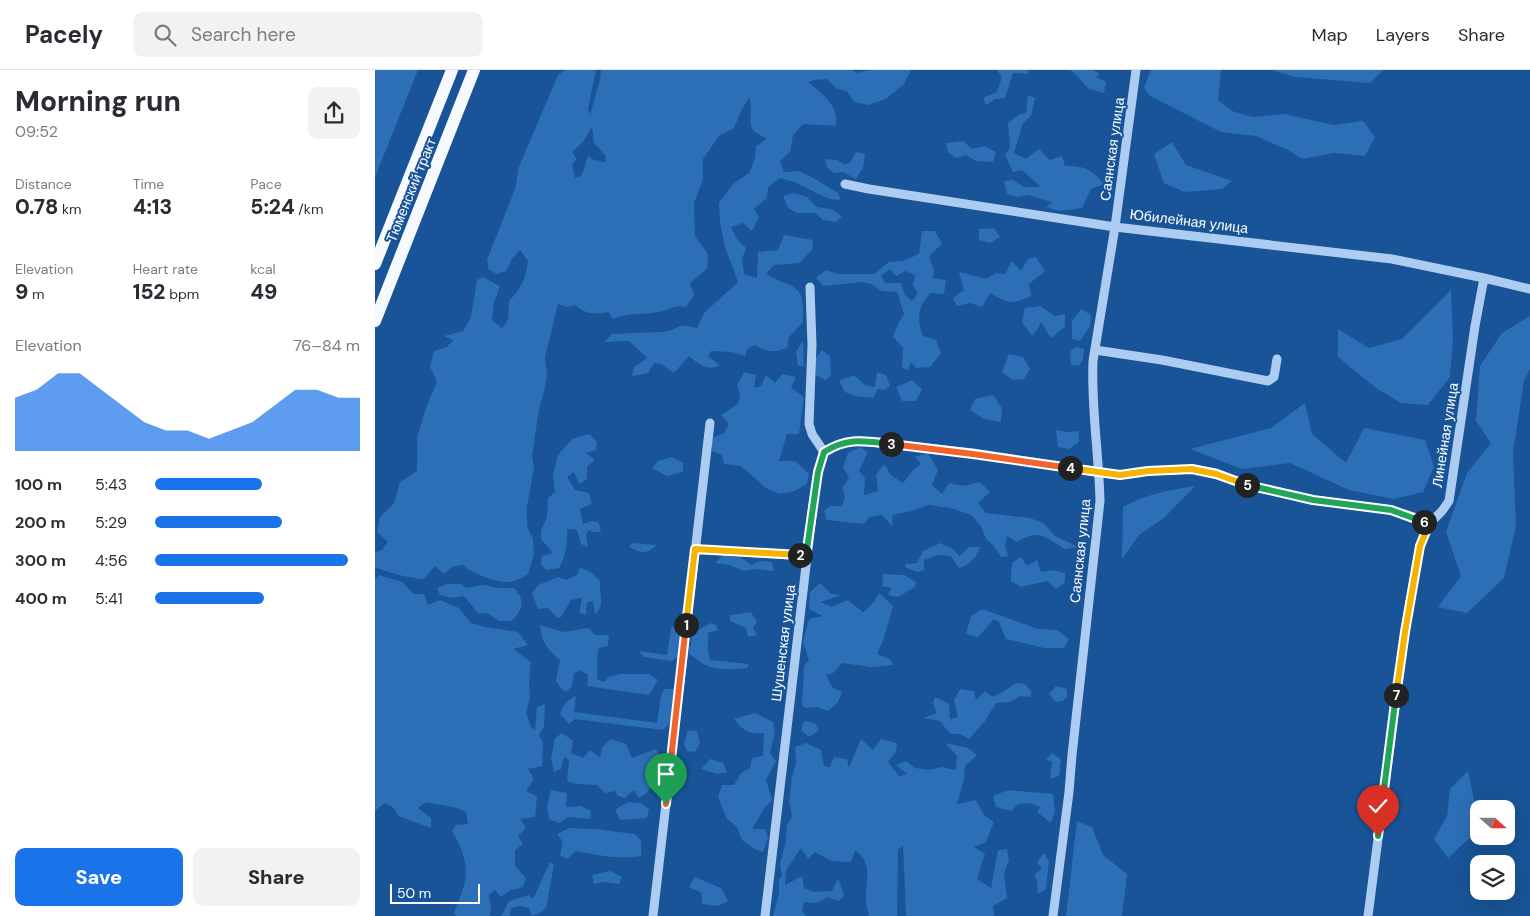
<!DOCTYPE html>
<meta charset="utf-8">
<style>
:root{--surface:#fff;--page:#f2f2f3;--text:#2b2b33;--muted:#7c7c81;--line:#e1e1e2;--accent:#1a73e8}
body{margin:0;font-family:"DM Sans",sans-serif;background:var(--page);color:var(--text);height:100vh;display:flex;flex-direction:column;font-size:19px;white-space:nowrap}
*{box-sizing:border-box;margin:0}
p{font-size:16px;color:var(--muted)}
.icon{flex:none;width:28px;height:28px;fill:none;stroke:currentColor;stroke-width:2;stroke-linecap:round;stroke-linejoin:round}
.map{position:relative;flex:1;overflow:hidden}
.drawer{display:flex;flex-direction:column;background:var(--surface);width:375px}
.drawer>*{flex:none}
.needle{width:32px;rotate:111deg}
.tools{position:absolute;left:1095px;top:730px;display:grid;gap:10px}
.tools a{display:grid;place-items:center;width:45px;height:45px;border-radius:10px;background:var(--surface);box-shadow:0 5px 20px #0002;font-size:25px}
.scale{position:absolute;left:15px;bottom:12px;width:90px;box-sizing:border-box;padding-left:5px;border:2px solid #fff;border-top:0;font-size:14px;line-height:18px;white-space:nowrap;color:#fff;-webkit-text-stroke:4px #185497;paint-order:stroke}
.pin{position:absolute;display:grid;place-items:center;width:42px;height:42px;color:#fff;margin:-51px -21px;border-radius:50% 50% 50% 0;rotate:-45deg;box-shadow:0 0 5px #0007}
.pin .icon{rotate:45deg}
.km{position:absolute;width:25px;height:25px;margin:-12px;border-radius:50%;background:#222;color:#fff;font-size:14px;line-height:25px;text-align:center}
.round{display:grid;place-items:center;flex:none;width:52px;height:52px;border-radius:10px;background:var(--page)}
.overview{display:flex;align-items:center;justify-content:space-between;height:85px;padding:0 15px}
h1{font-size:28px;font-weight:800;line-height:38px}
.stats{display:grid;grid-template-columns:repeat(3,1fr);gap:8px;height:85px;padding:5px 15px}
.stats div{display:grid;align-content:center}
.stats b{font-size:21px;font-weight:800}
.stats small{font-size:14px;font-weight:400}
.stats p{font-size:14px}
.chart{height:140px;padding:10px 15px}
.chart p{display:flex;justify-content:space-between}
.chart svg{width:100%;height:90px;margin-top:5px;fill:var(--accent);opacity:.7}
.primary-button{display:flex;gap:10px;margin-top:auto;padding:10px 15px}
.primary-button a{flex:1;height:58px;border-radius:10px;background:var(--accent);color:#fff;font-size:20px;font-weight:800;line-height:58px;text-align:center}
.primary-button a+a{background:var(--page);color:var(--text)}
ul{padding:0 15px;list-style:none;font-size:16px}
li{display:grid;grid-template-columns:80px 60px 1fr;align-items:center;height:38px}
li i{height:12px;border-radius:6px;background:var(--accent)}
header{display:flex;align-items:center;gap:30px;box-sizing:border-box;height:70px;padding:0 25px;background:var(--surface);border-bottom:1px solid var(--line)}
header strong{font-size:24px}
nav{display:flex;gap:28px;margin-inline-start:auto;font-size:18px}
.search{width:350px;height:45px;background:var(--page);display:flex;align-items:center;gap:12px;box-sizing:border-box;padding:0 18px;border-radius:10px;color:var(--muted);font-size:19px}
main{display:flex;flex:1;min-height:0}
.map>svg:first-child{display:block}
.green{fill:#2c6fb6;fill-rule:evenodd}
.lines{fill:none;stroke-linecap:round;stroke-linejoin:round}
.minor{stroke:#accdf1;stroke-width:9}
.major{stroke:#f6faff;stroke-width:12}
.split-1-casing{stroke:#fff;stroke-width:10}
.split-2-casing{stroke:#fff;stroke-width:10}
.split-3-casing{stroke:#fff;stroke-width:10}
.split-4-casing{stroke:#fff;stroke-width:10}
.split-5-casing{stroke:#fff;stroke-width:10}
.split-6-casing{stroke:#fff;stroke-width:10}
.split-7-casing{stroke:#fff;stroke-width:10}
.split-8-casing{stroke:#fff;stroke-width:10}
.split-1{stroke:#f0652b;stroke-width:6}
.split-2{stroke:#f5b400;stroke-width:6}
.split-3{stroke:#22a559;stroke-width:6}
.split-4{stroke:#f0652b;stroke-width:6}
.split-5{stroke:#f5b400;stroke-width:6}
.split-6{stroke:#22a559;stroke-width:6}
.split-7{stroke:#f5b400;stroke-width:6}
.split-8{stroke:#22a559;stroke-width:6}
.labels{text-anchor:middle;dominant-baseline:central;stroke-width:4;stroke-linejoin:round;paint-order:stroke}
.street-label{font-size:14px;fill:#fff;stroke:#185497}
</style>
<header>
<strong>Pacely</strong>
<div class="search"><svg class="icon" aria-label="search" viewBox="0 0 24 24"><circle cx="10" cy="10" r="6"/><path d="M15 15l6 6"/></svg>Search here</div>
<nav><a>Map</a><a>Layers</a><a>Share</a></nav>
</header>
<main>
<section class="drawer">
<div class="overview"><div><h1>Morning run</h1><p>09:52</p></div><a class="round"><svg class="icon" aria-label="share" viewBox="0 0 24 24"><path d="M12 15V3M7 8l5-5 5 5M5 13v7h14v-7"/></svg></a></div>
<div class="stats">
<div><p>Distance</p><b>0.78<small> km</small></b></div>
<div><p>Time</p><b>4:13</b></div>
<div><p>Pace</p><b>5:24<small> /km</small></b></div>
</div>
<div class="stats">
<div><p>Elevation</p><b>9<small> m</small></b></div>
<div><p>Heart rate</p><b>152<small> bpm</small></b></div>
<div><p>kcal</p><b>49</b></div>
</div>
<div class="chart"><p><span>Elevation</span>76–84 m</p>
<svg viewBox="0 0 160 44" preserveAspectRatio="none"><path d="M0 44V18L10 14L20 6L30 6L40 14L50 22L60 30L70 34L80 34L90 38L100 34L110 30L120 22L130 14L140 14L150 18L160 18V44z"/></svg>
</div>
<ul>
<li><b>100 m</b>5:43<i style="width:52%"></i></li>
<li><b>200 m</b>5:29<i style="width:62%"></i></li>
<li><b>300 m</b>4:56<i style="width:94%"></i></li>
<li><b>400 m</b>5:41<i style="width:53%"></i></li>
</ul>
<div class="primary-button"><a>Save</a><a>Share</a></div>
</section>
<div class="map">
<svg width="1155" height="846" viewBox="0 0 1155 846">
<rect width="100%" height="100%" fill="#185497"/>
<path class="green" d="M0,0H43L0,107Z
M190,0H221L213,39L215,45L225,10L226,0H477L481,3L494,0H536L529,14L511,29L493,35L479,32L472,21L462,19L452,9L439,10L434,12C448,26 463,33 461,56L428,54L418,65L415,82L405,91L409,102L424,101L438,108L463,123L466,130L454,129L422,113L405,108L393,117L392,128L379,139L384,147L377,161L368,153L356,157L362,169L371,178L367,189L369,204L382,208L383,182L403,180L409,165L438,170L437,180L424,193L399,195L391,204C422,221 429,211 428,252L414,267L412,278C400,283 391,282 380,275L373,278L370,286L357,282L336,281L333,286L345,295C333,302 323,294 314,286L299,303L286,294L279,293L273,303L257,306L259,297L272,288L254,271L229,272L237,264L286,262L297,260L307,255L322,258L329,243L363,212L350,177L345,152L344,133L358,114L374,103L380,88L381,76L392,69C388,66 381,64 378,60C372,50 379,39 374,28L367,39L359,58L344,66L328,89V109L319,133L320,166L333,184L332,199L315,213L319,225L311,237C297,234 295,241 283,242C268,245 253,242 238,249L233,242C220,245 210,244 200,235L192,237L183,234L170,287L172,306L168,326L164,339L157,386L159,398L152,436V456L158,469L159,485L153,504C147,508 141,511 134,512C122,513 96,503 88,495L77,497L69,504L60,496L49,509C32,508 15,503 0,497V482L7,480L13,472L2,462L5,447L19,433L25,412L42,401V367L52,335L62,312L55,297L59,281L72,277L78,270L69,266L88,261L96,247L102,210L108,207L125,216L119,233L117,250L127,258L133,250L134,231C146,219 151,208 153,191L145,180L137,189L131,201L122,204L114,200L112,190L141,116L143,99L183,5ZM217,57L219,73L230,85L231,92L219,90L213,86L207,105L200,108L197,94L202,89L197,82L208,72Z
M622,0H654L653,4L638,3L630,28L620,29L611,35L608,28L622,22L627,7Z
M695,0H718L725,4L721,7L731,12L729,23L714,19L699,3Z
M776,0H846L843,30L857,41L877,47L909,44L959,55L988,51L1000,67L990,86L959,83L927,89L913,80L881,66L846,62L775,26L769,18Z
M897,0H1008L995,13L920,7Z
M653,25L660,28L656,46L648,53L639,83L651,89L664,79L675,90L687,86L690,96C709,95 717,100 729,114L716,119L707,138L685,141L671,137L677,132L653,125L642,127L632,124L629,111L638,110L649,117H666L647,100L638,102L630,85L635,77L633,53L645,44L651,43Z
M588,71L597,79L610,76L621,82L618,92L601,91L591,85L581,88L573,82L571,73Z
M797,72L811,95L857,111L847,119L810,122L789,113L779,84Z
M481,82L490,84L488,98L481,109L468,102L459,103L452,97L450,89L462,90L469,94L475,93Z
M419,123L432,127L442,137L456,139L467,146L461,152L448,150L440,143H422L413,138L408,126Z
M619,158L625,167L615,173L604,170V159Z
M547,161H560L567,174L554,186L559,200L558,208L571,210L569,224L555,223C543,238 541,248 548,266L561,270L566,283L555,297L541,298L536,292L533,300L527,298L528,278L518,267L524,252L529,244L522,222L507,221L496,214L487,212L449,216L441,208L451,200L462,204H499L514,192L528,191L544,184ZM515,199L521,206L530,201L540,205L538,215L543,224L537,231L530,225L526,213H510L506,206Z
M661,187L670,201L654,214L656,226C635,235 635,234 615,223L607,237L595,233L582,236L578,228L589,220L584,202L611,209L621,203L630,204L637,191L646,201L653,189Z
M1076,220L1078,268L1075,307L1053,335L1026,333L1001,318L963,287V259L994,278L1027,269Z
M665,236L680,246L690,244V257L676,268L666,252L662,260L657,266L647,252L650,238Z
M706,239L716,245L715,256L705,271L697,269V251Z
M1155,246V299L1149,311L1138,382L1141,456L1129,508L1092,543L1063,537L1086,506L1071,462L1092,403L1116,373L1101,351L1105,296L1127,263Z
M428,270L429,296H423L421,282Z
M700,277L709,279L708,289L704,296L696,295L695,282Z
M447,280L455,286L456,305L451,310L441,305L438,291Z
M634,284L648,287L655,299L649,309L638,310L627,302Z
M369,302L381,305L379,318L386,316L391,305L400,313L407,304L421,307L416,318L429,327L424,364H412L404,391H420L434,404L432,414L419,421L405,424L391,418L366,396L349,394L347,385L337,381V368L349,363L354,354L346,345L363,334L365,325L362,315Z
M502,302L511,305L515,316L510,320L503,319L498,328L480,326L470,322L464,311L479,305L490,315L500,317Z
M537,310L547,319L541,331H527L521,317Z
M618,325L627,338L626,352L609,349L595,340L600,329Z
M930,333L937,364L971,393L989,358L1050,370L1059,397L1048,422L1019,429L974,420L915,393L867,399L815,379L896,358Z
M681,360L692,362L704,361V372L694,379L683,377Z
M214,364L222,372L221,380L211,383L220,390L212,397V409L204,414L199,402L192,407L200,420L214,423L217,434L205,439L208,454L217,451L224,453L226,462H218L214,460L211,465L213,477L206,474L202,460L192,459C193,473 191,485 184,498L171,500L166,494L167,486L178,483L166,469V461L172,447L173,428L180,422L178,404L183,385L197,369Z
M485,377L493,382L484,401L490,408L489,425L503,421L501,405L509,394L516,405L528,413L539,399L546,394L540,387L553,383L563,400L557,415L567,424L574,413L588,416L605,412L615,422L603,433L611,443L655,448L668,453L680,466L703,477L690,479C670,467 664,458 642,472L632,466L630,477L633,486L626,487L619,476L611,469L606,456L596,445L576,438L553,435L537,441L518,445L517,456L507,445L494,447L489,454L452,450L449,441L455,436H467L470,427L467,418L474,408L468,397L473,383Z
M297,387L308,393V402L292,406L277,398L283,391Z
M820,416L789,448L764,465L747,489L748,437C771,424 794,420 820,416Z
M257,473L282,475C270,485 268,483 254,477Z
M565,473L578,479L584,486L594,477H605C602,487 594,496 584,498L576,486L562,485L549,490V500L542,502L530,497L531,494L542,493L548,481Z
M348,485L366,488L377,495L384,491L397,492L399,501L382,499L368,501L355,495L340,493Z
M646,487L652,496L662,490L666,502L677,500L690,503V512L681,519L672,511L646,517L636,511V502L638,492Z
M205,497L217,503L225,511C224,526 231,532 220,545L218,531L212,533L211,545L204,543L207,528L196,530L186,547L182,548L173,538L163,539L157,524L163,515L183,507L191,510L202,505Z
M508,504L529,505L541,512L540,517L523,527L513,525L516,518L507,516Z
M4,505L27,512L39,524H49L53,535L65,530L84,538L96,553L110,557L143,562L153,575L138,579L156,592L154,612L155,628L151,642L156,657L160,660L162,637L170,634L169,657L164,665L168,672L167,696L153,699L159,709L151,721L162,726L160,747L145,749L151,758L143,766L148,774L140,780V796L151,808L148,817L134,821L126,827L120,820L114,825L116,838L115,846H81L79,842C94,808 96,794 77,761L81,755L93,754L91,742C78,735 65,736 51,732L43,738L56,748V758L23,746L19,738L10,733L0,741V509Z
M445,513L456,524L466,525L446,532L456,537L473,530L488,542L499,532L504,523L518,536L508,571L502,584L515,589L518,595L496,597L467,593L458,603L451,605L457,617L467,622L463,632L453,641L442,637L431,638L427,636L429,596L434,590L428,572L434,549L448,546L434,539L435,522Z
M72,514H86L91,518L109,515L123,518H139C151,532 148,538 137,551H124L114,544L103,543L89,526L77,528L65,525L62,518Z
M607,539L663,559L682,560L694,569L689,578H669L631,569L624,552L619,549L603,567L591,564L596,546Z
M376,542L382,552L378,557L382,565L373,567L371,558L355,551V545Z
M307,553L304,586L297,591L269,587L264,581L292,585L296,558Z
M336,553L341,555L343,560L333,563V580L335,590L374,594L372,598C359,599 345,601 333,596C326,594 320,587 313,583L316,574L317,563Z
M165,555L188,562L214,558L220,565H234L233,576L224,578C220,590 224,597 222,609L229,612L234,607L245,604H274L283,610L274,625L212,616L213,605L205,600L199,604L197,616L191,622L186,618L181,611L185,590C172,579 167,573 165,555Z
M641,613L650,614L657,623L654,627L645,626L635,632L621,633L610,651L594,669L585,664H575L565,651L548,648L562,643L558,633L560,627L574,634L575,649L583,647L579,630L585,619L599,621L601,630L610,621L617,627L628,622Z
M681,616L692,619V627L688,631L681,632L674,624Z
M289,619H299L297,651L288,660L200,649L194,654L185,644C188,635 192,630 201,626L199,642L282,653L286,626Z
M380,643L398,652L400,662L395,683L401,691L391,710L397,730L389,739L377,759H390L393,768L388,782L381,780L367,770L362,757L352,749L343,727L347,715H359L366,703L375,698L377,688L388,686L389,663C375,665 368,661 359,649Z
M429,651L440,653L444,660L434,667L426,660Z
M313,660L322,661L325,673L320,682L312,681L309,673Z
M187,663L198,671L196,683L208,688L215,680L225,688L227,678L235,669L251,674L257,688L281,679L284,684L275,694L280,708L272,723L264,728L259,720L250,728L243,726L240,721L230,723L222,715L202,714L192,711L194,690L189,687L186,699L179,702L176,689L180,668Z
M486,669L498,680L506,669L522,673L521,682L513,692L524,706L532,704L521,695L531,691L540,698L556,700L566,697L581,700L582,686L570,673L593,678L602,685L590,696L589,709L582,734L601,730L609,745L619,752L611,772L599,777L610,784L602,809L616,818L623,780L632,779L634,790L629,803L632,828L618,836L619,846H531L528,775L523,780L522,846H494C493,841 491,835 491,830C490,810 499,794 480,780L476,792L456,791L440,782L433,789L426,778L411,800L410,815L427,806L429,818L439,822L457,821L463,808L469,825L464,831L453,827L441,833L429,832L427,841L431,846H398L404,824V809L407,806L405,794L411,771L412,755L417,747L414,731L417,707L421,693L420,677L431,673L446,680L449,696L455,697L459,687L472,689L474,698Z
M678,683L686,690L684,706L675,709L677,692L671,689Z
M335,689L348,693L352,702L342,704L326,699Z
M1093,701L1100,735V763L1073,788L1059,769L1072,746L1075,719Z
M176,720L192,723L191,737L206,736L216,741L215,749L194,747L184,753L174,749L172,736Z
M633,720L678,724L680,741L676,753L662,742L665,737L654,733L643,734L636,741L621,737L618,726Z
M252,732L266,733L274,739L272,748L245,750L240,740Z
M702,751L717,757L728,785L752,804L747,846H691Z
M194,758L219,759L260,764L266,771V786C244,790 222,785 201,781L192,789L185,785L188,772L182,764Z
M669,783L674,791L671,819L663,824L662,811L659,805L667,799L662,792Z
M175,792L179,795L171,838L163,844L157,846L154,838L145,836L136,838L135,846H126L134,831L154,825L158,829Z
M235,801L247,807L244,814L228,812L219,814L217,805Z
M320,807L346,818L353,831L343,836L327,834V823L314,817Z"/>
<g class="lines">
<path class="minor" d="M470,114L494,119L740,157L1017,189L1109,208L1155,219
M435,217L437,275L434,354L437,364L449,382
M720,280L787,290L893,311L899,307L902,289
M449,382C462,374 472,371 487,371L598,383L745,405L773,401L817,399L841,403L869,414L938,430L1016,440L1042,448L1054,454
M320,479L431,486
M278,846L335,353
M390,846L438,436L443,402L449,382
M678,846L694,722L697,685L725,431C724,385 716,338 718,291L740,157L761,0
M993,846L1030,561L1045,476L1054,454L1067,441L1074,431L1100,256L1109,208"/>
<path class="major" d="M0,194L77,0
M0,251L99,0"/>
</g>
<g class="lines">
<g class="split-1-casing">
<path id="split-1" d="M291,734L311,555"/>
</g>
<g class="split-2-casing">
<path id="split-2" d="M311,555L320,479L425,485"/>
</g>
<g class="split-3-casing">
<path id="split-3" d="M425,485L431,486L443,402L449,382C473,367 489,371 516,374"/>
</g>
<g class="split-4-casing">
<path id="split-4" d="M516,374L598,384L695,398"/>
</g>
<g class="split-5-casing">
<path id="split-5" d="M695,398L745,405L773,401L817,399L841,404L872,415"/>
</g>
<g class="split-6-casing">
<path id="split-6" d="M872,415L938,430L1016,440L1049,452"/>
</g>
<g class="split-7-casing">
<path id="split-7" d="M1021,625L1030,562L1045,476L1054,454L1049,452"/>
</g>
<g class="split-8-casing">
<path id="split-8" d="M1003,766L1021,625"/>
</g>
<use href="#split-1" class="split-1"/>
<use href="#split-2" class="split-2"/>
<use href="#split-3" class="split-3"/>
<use href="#split-4" class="split-4"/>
<use href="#split-5" class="split-5"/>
<use href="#split-6" class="split-6"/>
<use href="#split-7" class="split-7"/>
<use href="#split-8" class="split-8"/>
</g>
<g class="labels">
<g class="street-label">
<text transform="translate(737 79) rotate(-82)">Саянская улица</text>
<text transform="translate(36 120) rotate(-68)">Тюменский тракт</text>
<text transform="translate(814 151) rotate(7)">Юбилейная улица</text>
<text transform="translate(1070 365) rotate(-81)">Линейная улица</text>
<text transform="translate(705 481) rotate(-84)">Саянская улица</text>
<text transform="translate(408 573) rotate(-83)">Шушенская улица</text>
</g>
</g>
</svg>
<div class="tools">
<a><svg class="needle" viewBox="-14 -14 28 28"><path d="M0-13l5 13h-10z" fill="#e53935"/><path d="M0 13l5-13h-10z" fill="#7c7c81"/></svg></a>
<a><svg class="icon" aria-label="layers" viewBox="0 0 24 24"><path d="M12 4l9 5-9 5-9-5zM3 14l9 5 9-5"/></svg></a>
</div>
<div class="scale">50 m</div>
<div class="pin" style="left:291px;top:734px;background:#1e9e55"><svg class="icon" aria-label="arrive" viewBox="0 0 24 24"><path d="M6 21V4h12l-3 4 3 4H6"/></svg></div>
<div class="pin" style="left:1003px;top:766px;background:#d93025"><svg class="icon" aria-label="check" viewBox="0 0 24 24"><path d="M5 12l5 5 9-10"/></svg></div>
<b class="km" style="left:311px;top:555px">1</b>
<b class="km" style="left:425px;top:485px">2</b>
<b class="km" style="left:516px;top:374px">3</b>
<b class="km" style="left:695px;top:398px">4</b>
<b class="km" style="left:872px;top:415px">5</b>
<b class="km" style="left:1049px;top:452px">6</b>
<b class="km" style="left:1021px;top:625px">7</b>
</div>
</main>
